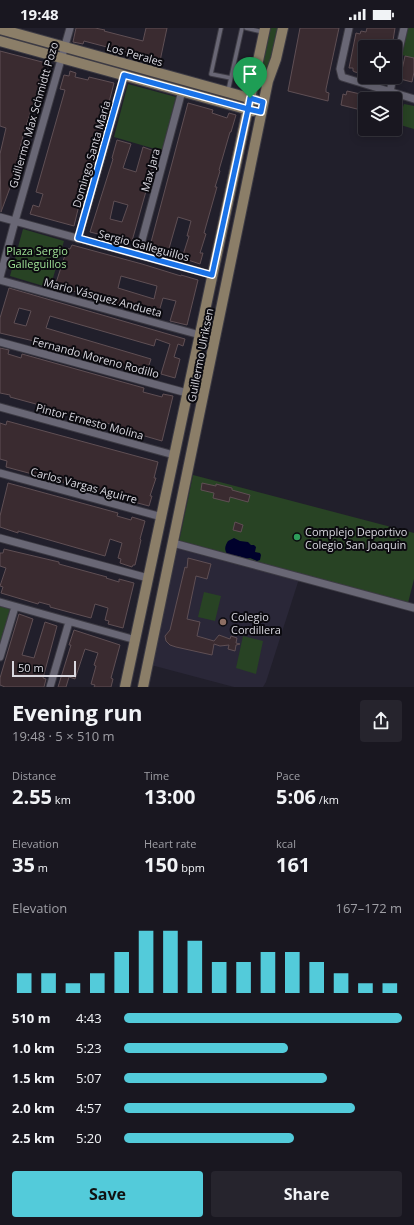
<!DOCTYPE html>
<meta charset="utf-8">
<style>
:root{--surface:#191720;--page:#26242d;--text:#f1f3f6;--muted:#9f9fa5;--line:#37363e;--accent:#53cbda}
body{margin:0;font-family:"Open Sans",sans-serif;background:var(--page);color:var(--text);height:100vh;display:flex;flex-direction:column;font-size:15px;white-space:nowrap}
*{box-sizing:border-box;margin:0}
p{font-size:13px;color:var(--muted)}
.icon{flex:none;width:22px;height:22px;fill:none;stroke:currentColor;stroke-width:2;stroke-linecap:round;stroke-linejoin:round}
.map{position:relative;height:659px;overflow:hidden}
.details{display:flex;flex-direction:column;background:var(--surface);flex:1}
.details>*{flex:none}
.tools{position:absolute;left:358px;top:12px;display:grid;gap:8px}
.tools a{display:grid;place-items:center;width:44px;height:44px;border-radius:4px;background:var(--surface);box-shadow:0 2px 10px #0003,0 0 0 1px var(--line);font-size:20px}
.scale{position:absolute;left:12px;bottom:10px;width:64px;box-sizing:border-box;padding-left:4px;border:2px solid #dad9e1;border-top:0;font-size:11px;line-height:14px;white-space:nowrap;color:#dad9e1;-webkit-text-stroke:3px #0b0a0f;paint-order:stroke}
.pin{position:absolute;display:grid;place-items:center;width:34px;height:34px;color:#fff;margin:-41px -17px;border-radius:50% 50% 50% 0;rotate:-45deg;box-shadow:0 0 4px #0007}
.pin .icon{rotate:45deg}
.round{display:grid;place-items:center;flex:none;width:42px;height:42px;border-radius:4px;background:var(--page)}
.summary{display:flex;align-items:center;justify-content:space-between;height:68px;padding:0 12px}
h1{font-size:22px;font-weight:700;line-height:30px}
.metrics{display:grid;grid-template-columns:repeat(3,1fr);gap:6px;height:68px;padding:4px 12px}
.metrics div{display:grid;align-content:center}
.metrics b{font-size:20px;font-weight:700}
.metrics small{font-size:11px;font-weight:400}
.metrics p{font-size:11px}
.chart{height:112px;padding:8px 12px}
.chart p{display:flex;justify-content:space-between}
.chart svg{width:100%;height:72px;margin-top:4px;stroke:var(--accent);stroke-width:6}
.cta{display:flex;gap:8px;margin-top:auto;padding:8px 12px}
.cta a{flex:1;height:46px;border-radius:4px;background:var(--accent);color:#111;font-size:16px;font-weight:700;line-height:46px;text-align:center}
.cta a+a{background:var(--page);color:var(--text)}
ul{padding:0 12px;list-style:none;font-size:13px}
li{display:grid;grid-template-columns:64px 48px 1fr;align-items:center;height:30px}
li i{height:10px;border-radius:5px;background:var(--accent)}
.status{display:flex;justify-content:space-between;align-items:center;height:28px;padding:0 20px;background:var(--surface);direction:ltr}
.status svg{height:11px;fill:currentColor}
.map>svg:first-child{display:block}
.built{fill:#2a2738}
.green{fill:#284324}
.water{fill:#00012c}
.building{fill:#3a2b30;stroke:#5f4f54;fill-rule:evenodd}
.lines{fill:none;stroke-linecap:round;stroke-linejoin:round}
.lane-casing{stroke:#3d3b44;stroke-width:5.5}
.street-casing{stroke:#3d3b44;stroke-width:9}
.secondary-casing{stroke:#3d3b44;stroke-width:12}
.lane{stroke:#696775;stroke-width:3.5}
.street{stroke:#696775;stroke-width:7}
.secondary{stroke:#8b7e68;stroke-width:10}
.route-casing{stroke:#fff;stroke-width:8}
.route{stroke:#1a73e8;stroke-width:5}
.leisure-dot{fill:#2e9e5b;stroke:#0b0a0f;stroke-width:1.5}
.education-dot{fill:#8d6e63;stroke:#0b0a0f;stroke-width:1.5}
.labels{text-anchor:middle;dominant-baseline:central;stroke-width:4;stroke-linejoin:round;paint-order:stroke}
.street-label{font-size:11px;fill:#dad9e1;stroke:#0b0a0f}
.park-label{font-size:11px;fill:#9fe196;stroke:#0b0a0f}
.poi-label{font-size:11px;fill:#dad9e1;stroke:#0b0a0f;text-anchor:start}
</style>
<div class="status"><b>19:48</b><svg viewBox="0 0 49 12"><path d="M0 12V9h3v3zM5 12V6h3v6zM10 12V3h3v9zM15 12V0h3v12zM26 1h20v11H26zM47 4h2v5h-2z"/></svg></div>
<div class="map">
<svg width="414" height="659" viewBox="0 0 414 659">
<rect width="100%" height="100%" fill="#211f2b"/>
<path class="built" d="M176,518L299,551L266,654L263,659H234L151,637Z"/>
<path class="green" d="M270,0H278L274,20L256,70Z
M408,0H414V31L402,27Z
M128,56L176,69L162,123L114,109Z
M404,76L414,78V101L397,96Z
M23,201L64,213L50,260L10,248Z
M193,447L414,505V551L408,575L179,514Z
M204,564L221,568L215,593L198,589Z
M0,578L10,581L0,618Z
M243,608L263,613L256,646L236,640Z"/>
<path class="water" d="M234,510L240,513L248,514L251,517H254L256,519L255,524L260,525L261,527L260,532L257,533L250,530L246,531C239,527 233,528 227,526C224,521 225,518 228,513Z"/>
<path class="building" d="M76,0H95L105,2L104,3L143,13L146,0H167L160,33L84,13L83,16L73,14Z
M300,0H339L326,61V64L329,65L328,73L288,63Z
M367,0H395L392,19H376L365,17V38L363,46L355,44L353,43V40H349L356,5L360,6L361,3L366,4Z
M0,23L46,35L23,108L11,157L1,184L0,126L6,100L0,98Z
M405,28L414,30V44L412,54L400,51Z
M70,43L76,45L75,49L88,52L89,49L114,55L108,78L109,79L98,116L91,143H92L83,174L80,173L74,198L30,186L33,177L39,179L43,166L36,164L65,62L60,61L64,47L69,48Z
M347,63L365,67V83L341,77L343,66L346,67Z
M188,75L213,82L212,85L227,90L229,85L236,87L231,104H230L219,142L220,143L215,159H217L204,205L206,206L200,225H203L200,236L185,231V227H183L189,208H187L191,193L178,189L168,224L150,218Z
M117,112L131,116L123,140L136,144L143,119L157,124L132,213L110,206L109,207L99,204L98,206L90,204L113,131L112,130ZM114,173L128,177L122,194L110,191Z
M72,217L142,236L181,248V247L198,252L187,297L170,293L176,273L163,270L158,287L55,258L65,227L63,226L64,220L70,221ZM121,248L157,258L154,271L118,260Z
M9,260L185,311L183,318L178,316L174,329L180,331L175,350L161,346L170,316L156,311L154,318L50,288L46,300L151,331L146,346L38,314L0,305V290ZM19,280L31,283L26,298L14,295Z
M0,320L9,322L8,326L21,330L22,326L144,360L143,364L162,369L163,366L173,368L162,413L124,402L125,400L10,369V367L0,365Z
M7,393L158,434L154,450H156L150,468H152L149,478L134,474L135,472L120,467L119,469L6,439L7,433L0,431V395L6,397Z
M8,455L118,485L117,488L131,492L132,489L145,493L140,511L141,512L135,537H133L132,539L120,535L121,531L118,530L122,515L110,511L105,528L18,503V505L0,499V488Z
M202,455L216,458V456L232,460V462L250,467L248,474L230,469L229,474L213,470L214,465L201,462Z
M235,494L243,497L241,504L233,502Z
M4,521L59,534V536L107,549L106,550L119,554V551L134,555L123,600L108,596L109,593L105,592L108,580L95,576L91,590L50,579V577L39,574L38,576L1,565L3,559L0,558L6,540L0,538V525H3Z
M188,530L211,536L207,551L196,548L187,591L200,594L197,608L214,613L219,607L230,611L231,608L237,610L236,615L240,616L236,617L235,623L228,621L229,617L220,618L214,616L212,627L176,619L170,617L166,613L165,608L170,602L185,539L187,540Z
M19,586L33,591L22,627L34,630L45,594L57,598L43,650L46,651L44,659H5L0,657V650Z
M74,602L120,617L111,650L113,651L111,659H94L95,657L91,656L96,638L94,637L98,625L85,621L75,651L69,649L66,659H58L71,617H69Z"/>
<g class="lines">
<g class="lane-casing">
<path id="lane" d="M221,0L211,46L231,50
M246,0L263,4
M228,63L242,0"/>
</g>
<g class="street-casing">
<path id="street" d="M349,0L340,41L342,49L414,71
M395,39L404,0
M390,64L393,49
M0,189L212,247
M78,211L125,47
M138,227L182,63
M0,249L15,193L70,0
M0,252L200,307
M0,314L187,365
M0,379L174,427
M0,445L162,489
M0,510L148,550
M173,515L414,580
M0,574L136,612
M0,629L15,579
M50,659L69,594"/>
</g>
<g class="secondary-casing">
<path id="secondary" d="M0,1L256,72
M0,13L253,83
M125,659L265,0
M143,659L268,53L276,31L283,0"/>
</g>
<use href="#lane" class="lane"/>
<use href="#street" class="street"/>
<use href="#secondary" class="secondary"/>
</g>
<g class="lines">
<g class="route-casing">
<path id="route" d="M250,70L248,81L124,47L78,210L212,247L248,81L261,84L263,74L250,70"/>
</g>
<use href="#route" class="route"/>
</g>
<circle class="leisure-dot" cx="297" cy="509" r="4"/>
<circle class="education-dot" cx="223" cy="594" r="4"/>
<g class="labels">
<g class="street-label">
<text transform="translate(135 26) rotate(16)">Los Perales</text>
<text transform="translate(33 87) rotate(-74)">Guillermo Max Schmidtt Pozo</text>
<text transform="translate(91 126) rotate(-74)">Domingo Santa María</text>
<text transform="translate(150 142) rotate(-75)">Max Jara</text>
<text transform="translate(144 217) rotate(15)">Sergio Galleguillos</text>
<text transform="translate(103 269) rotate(15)">Mario Vásquez Andueta</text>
<text transform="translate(200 327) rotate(-79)">Guillermo Ulriksen</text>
<text transform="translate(96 329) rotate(15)">Fernando Moreno Rodillo</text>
<text transform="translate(90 393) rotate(15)">Pintor Ernesto Molina</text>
<text transform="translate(84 457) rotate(15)">Carlos Vargas Aguirre</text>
</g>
<g class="park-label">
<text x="37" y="222">Plaza Sergio<tspan x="37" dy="13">Galleguillos</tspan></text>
</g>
<g class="poi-label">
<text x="305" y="503">Complejo Deportivo<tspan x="305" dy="13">Colegio San Joaquin</tspan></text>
<text x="231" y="588">Colegio<tspan x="231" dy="13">Cordillera</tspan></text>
</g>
</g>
</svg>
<div class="tools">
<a><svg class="icon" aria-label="locate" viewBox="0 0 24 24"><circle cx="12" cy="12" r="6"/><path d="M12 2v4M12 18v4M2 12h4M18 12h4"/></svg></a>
<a><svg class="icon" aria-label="layers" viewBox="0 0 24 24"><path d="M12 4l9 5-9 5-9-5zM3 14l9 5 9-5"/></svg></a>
</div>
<div class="scale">50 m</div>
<div class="pin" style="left:250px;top:70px;background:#1e9e55"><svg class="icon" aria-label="arrive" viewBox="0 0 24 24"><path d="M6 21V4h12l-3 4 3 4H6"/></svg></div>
</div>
<section class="details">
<div class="summary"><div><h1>Evening run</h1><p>19:48 · 5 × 510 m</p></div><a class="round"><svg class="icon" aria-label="share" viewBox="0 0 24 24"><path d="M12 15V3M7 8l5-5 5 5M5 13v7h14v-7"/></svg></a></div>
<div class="metrics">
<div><p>Distance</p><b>2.55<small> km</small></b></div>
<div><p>Time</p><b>13:00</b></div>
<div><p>Pace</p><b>5:06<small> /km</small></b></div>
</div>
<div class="metrics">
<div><p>Elevation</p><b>35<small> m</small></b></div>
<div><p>Heart rate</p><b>150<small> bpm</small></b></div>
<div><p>kcal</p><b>161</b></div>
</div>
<div class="chart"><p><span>Elevation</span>167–172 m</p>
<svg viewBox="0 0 160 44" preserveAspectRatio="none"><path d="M5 44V32M15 44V32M25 44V38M35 44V32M45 44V19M55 44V6M65 44V6M75 44V12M85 44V25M95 44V25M105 44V19M115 44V19M125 44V25M135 44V32M145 44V38M155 44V38"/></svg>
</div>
<ul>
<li><b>510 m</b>4:43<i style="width:100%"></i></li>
<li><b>1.0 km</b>5:23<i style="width:59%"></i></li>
<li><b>1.5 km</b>5:07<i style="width:73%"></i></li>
<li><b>2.0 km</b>4:57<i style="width:83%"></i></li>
<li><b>2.5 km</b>5:20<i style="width:61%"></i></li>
</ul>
<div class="cta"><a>Save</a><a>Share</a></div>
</section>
